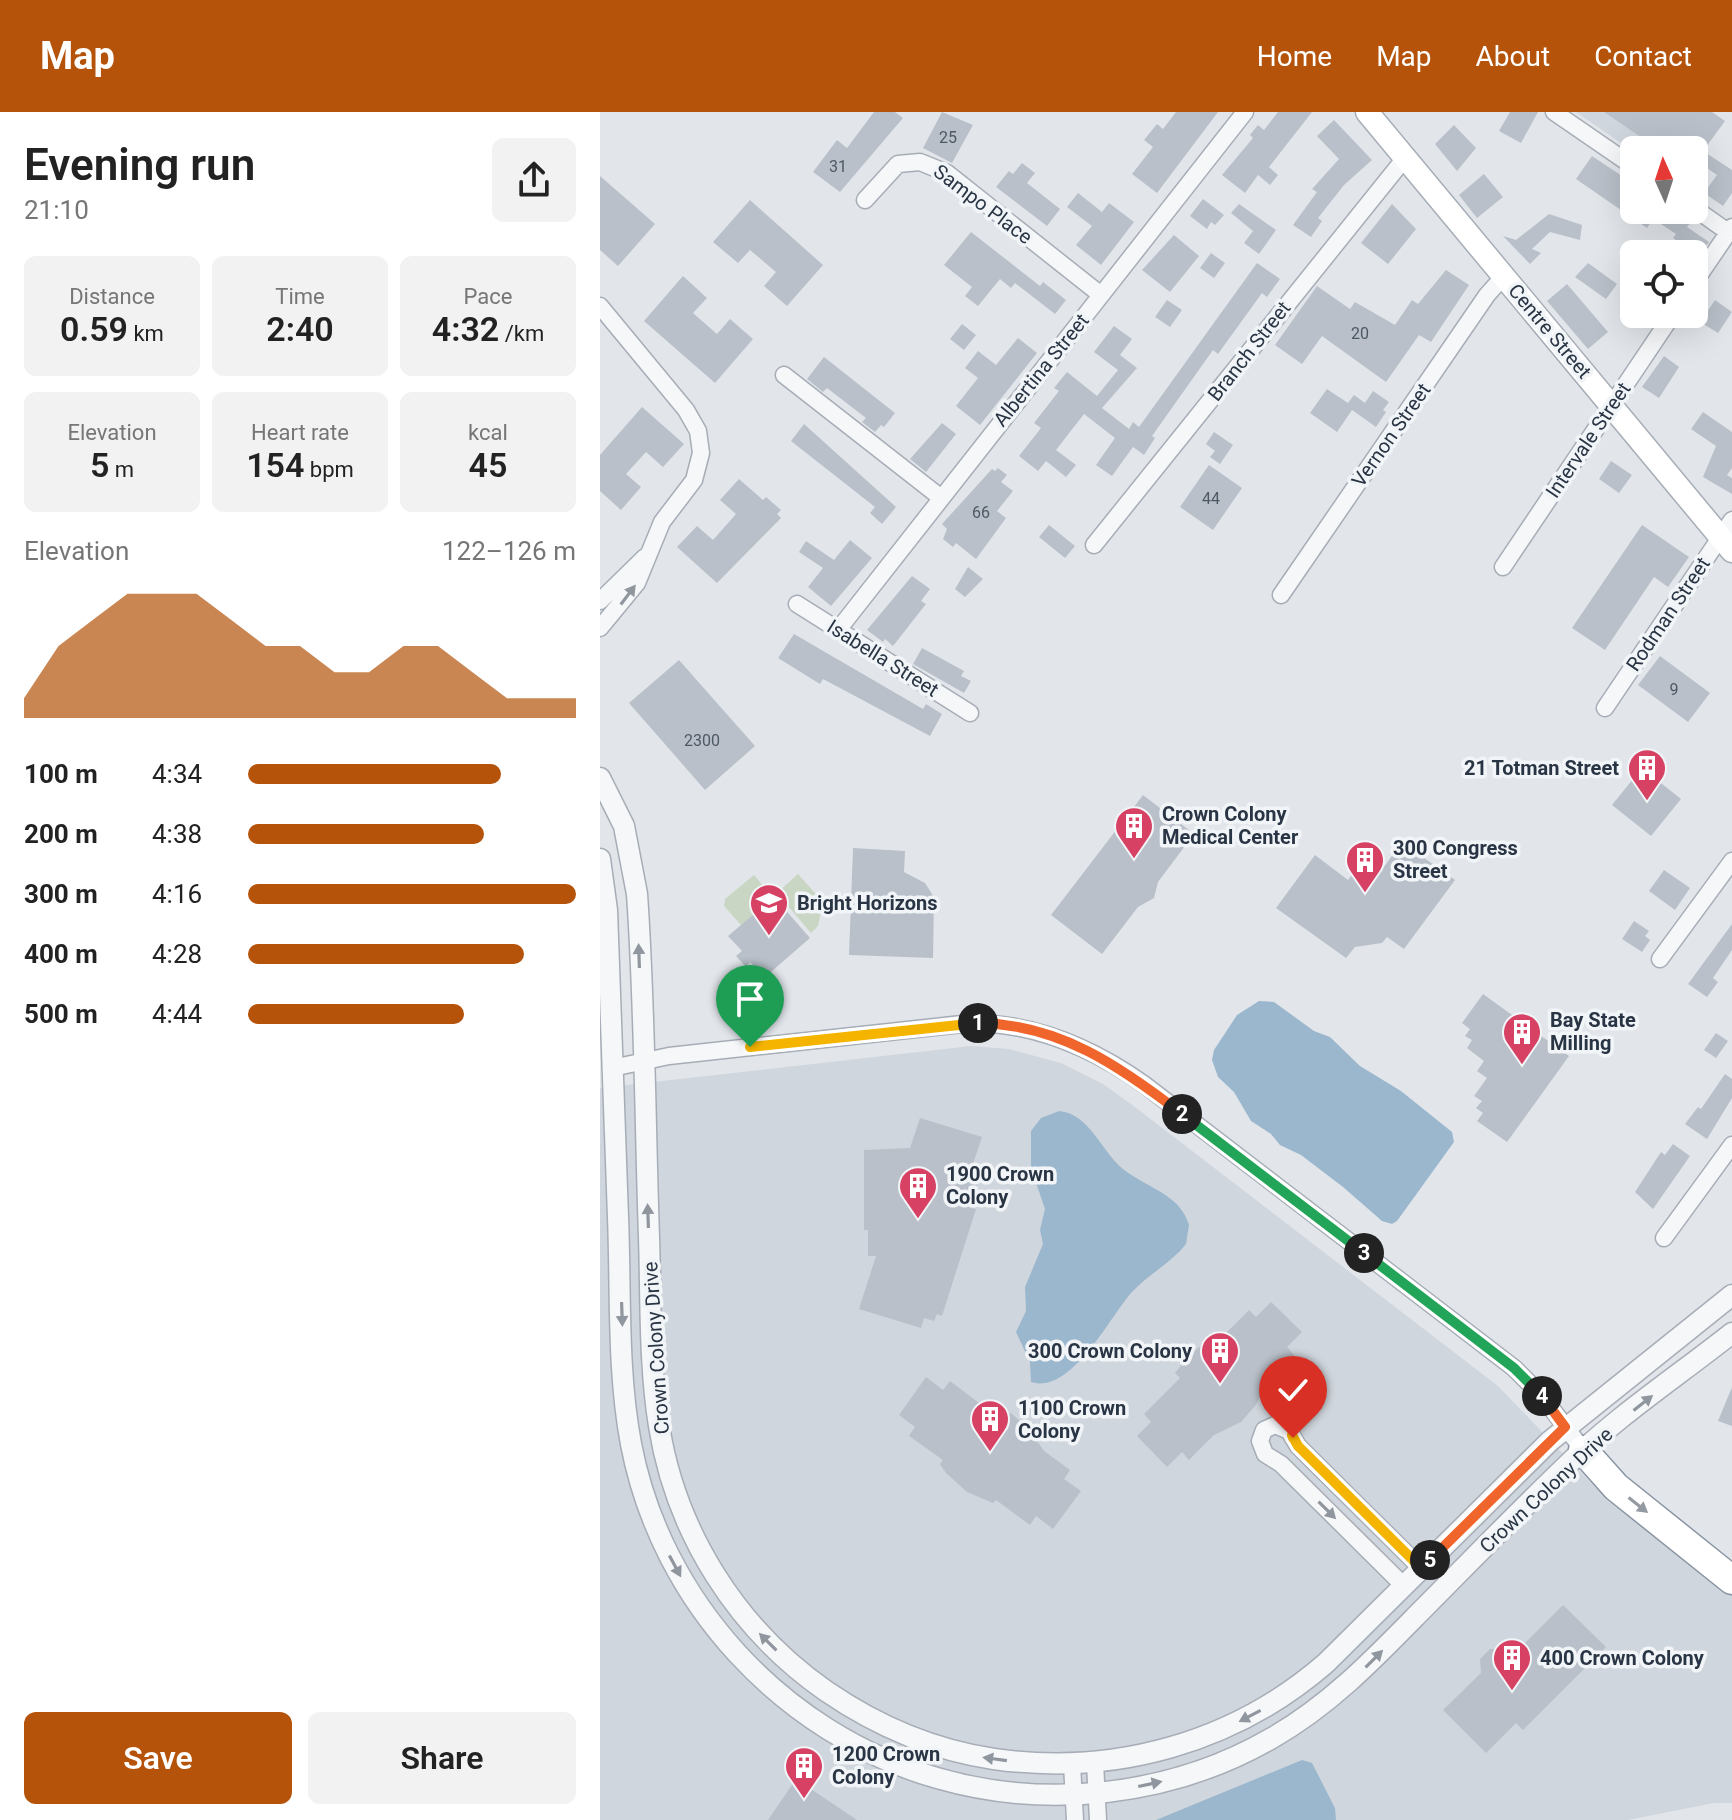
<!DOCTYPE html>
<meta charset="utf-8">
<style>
:root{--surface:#fff;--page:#f2f2f2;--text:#222;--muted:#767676;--accent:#b45309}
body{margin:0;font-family:Roboto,sans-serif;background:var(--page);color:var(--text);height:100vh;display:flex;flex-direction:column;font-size:30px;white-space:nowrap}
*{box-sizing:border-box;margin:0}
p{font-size:26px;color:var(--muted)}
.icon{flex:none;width:44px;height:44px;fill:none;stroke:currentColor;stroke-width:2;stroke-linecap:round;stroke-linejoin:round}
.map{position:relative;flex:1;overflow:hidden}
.panel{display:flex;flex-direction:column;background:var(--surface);width:600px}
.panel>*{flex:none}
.needle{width:52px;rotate:357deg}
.tools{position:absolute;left:1020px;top:24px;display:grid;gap:16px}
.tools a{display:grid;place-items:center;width:88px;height:88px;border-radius:12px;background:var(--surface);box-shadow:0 8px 32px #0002;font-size:40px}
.pin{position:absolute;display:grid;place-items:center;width:68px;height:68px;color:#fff;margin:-82px -34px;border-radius:50% 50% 50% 0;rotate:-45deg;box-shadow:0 0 8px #0007}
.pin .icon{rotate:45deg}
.km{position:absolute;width:40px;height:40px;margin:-20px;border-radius:50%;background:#222;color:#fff;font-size:22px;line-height:40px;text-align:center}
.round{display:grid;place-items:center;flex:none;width:84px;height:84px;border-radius:12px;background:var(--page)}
.overview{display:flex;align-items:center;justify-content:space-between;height:136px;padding:0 24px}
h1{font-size:44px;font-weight:600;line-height:60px}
.stats{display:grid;grid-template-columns:repeat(3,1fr);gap:12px;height:136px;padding:8px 24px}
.stats div{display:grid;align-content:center;border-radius:12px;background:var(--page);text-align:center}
.stats b{font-size:34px;font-weight:600}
.stats small{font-size:22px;font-weight:400}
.stats p{font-size:22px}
.chart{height:224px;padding:16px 24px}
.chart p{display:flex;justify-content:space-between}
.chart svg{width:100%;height:144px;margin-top:8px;fill:var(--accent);opacity:.7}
.action{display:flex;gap:16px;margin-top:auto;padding:16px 24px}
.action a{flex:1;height:92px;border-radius:12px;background:var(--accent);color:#fff;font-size:32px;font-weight:600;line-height:92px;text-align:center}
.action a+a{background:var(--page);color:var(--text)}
ul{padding:0 24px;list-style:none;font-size:26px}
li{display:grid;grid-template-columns:128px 96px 1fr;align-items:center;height:60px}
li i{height:20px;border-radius:10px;background:var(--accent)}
header{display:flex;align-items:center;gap:48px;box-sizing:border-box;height:112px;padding:0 40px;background:var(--accent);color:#fff}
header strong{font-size:38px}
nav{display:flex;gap:44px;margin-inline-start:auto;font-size:28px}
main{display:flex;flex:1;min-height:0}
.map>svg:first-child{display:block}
.built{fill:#d0d6dd}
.green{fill:#c9d6c3}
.water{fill:#9bb7cd}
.building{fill:#b9c0c9}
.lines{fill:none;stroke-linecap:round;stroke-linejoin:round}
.minor-casing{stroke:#a7adb6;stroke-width:19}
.tertiary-casing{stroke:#a7adb6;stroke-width:23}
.secondary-casing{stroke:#a7adb6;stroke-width:25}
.motorway-casing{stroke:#8995a3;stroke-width:31}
.minor{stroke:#f5f7f9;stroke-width:16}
.tertiary{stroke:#f5f7f9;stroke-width:20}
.secondary{stroke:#fff;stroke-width:22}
.motorway{stroke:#fff;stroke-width:28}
.oneway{fill:#8f969e}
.oneway2{fill:#949aa2}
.split-1-casing{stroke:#fff;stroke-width:16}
.split-2-casing{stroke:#fff;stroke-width:16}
.split-3-casing{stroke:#fff;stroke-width:16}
.split-4-casing{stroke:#fff;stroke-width:16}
.split-5-casing{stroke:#fff;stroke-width:16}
.split-6-casing{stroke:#fff;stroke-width:16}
.split-1{stroke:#f5b400;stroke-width:10}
.split-2{stroke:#f0652b;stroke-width:10}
.split-3{stroke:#22a559;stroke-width:10}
.split-4{stroke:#22a559;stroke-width:10}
.split-5{stroke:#f0652b;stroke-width:10}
.split-6{stroke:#f5b400;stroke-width:10}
.labels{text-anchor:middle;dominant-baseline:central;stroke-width:7;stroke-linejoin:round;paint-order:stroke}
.number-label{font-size:16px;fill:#4d5865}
.street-label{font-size:20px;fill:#293544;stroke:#f2f5f8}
.poi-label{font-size:20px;font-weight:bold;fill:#293544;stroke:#f2f5f8;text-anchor:start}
</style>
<header>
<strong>Map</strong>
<nav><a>Home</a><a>Map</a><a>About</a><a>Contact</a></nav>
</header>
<main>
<section class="panel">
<div class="overview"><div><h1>Evening run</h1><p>21:10</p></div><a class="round"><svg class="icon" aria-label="share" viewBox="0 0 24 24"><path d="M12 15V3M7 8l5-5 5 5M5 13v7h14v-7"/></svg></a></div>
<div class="stats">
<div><p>Distance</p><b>0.59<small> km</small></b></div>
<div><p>Time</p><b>2:40</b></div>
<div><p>Pace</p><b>4:32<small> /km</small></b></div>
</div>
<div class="stats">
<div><p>Elevation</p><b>5<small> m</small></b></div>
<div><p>Heart rate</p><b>154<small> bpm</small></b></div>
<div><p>kcal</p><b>45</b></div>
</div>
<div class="chart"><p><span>Elevation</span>122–126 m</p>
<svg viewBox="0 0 160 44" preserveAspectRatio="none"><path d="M0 44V38L10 22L20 14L30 6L40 6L50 6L60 14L70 22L80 22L90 30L100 30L110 22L120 22L130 30L140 38L150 38L160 38V44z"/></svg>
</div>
<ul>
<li><b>100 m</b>4:34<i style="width:77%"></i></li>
<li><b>200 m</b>4:38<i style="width:72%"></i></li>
<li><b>300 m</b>4:16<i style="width:100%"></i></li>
<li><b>400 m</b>4:28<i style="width:84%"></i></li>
<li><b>500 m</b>4:44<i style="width:66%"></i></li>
</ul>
<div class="action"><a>Save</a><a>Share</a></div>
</section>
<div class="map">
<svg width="1132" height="1708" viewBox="0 0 1132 1708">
<rect width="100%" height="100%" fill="#e2e6eb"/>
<path class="built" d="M976,0H1113L1087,38L1034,40Z
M371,934L409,937L461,951L503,972L531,992L898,1274L995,1375L1132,1483V1691H1114L1028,1708H0V976Z"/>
<path class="green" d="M198,762L223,790L218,814L211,821L177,781Z
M154,763L173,786L141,813L124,794L125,787Z"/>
<path class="water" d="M659,889L674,890L714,919L730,925L760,954L801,979L852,1020L854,1030L797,1109L792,1112L782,1109L743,1075L701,1043L680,1033L671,1022L651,1009L634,980L618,965L612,948L614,938L637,903Z
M459,999C490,1002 501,1039 523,1057C547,1076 580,1082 589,1113L586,1132L580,1139C565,1154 546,1165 532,1180C509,1206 471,1283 431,1270L430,1250L416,1220L426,1199L425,1175L443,1132L440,1118L445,1097L431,1056V1019L441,1006Z
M702,1648L712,1651L735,1696L736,1708H556Z"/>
<path class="building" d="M274,0H295L303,6L240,80L213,60L237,28L247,36Z
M342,0L373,13L352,51L323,36Z
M576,0H618L557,81L532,62L553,35L544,28L557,12L563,17Z
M678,0H712L669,55L678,63L670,73L658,63L645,81L622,63L653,26L650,23L658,13L664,18Z
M910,0H938L921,31L899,19Z
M1004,0H1112L1125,9L1103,39L1132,58V81L1123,94L1104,81L1117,63L1097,49L1094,53V38H1060Z
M734,8L772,48L744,73L718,106L722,109L711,125L693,113L717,80L712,77L739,47L717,24Z
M854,13L876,36L857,59L835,32Z
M992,44L1034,72V98H1076L1092,109L1087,115L1109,130L1102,139L1096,135L1093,140L1073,126L1076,122L1053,107L1047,116L976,67Z
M422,51L435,61L427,71L460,97L447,114L396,75L409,59L413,62Z
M884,62L903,85L877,106L859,83Z
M0,64L55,112L18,154L0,138Z
M478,81L502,100L509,91L534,110L501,153L476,133L492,114L467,95Z
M603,87L624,103L615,113L611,110L607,117L590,104Z
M150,88L223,153L187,194L164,174L176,160L150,138L138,151L113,130Z
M639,92L676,118L659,142L644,131L653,119L631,101Z
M792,92L816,117L788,152L761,131Z
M949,102L982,113L980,128L950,120L932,137L941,141L930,152L903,124L916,128Z
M371,120L440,174L443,170L466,188L455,202L415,171L411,176L400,167L378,194L365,184L372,175L344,153Z
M574,123L599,144L570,180L542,158Z
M611,141L625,151L614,166L600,156Z
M657,151L680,167L667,185L662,181L618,242L613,238L552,324L555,326L544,343L533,335L512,364L496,353L515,326L484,302L456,338L476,353L466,365L446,349L438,359L419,344L441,316L434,311L459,279L454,276L467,260L497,284L518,258L494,240L514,214L532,227L520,243L537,256L502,296L529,317L533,310L539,315Z
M988,151L1017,172L1006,187L975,165Z
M846,158L869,173L831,230L819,223L786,270L722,224L702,252L675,233L717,174L750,197L755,190L795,213L812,188L818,192Z
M83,164L107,186L93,201L117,222L130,207L153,227L115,271L44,209Z
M967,172L1008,220L988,237L947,189Z
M567,188L582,198L570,215L555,205Z
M1115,188L1132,200L1118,221L1100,210Z
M362,212L376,223L364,238L350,227Z
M418,226L437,241L380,313L356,294L378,266L365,256L378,239L396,253Z
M1064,244L1079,255L1059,286L1042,275Z
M224,245L295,301L284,315L281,313L275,320L262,310L266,306L227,276L223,280L207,267Z
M727,277L748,291L754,283L765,291L773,279L789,290L783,298L786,300L776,315L752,298L737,320L710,301Z
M42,295L84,332L63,355L46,340L26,362L41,375L21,398L0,379V343Z
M1103,300L1132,320V356L1127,363L1132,366V382L1103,365L1116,334L1091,317Z
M342,311L356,322L326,360L310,347Z
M204,312L296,395L282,412L270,401L275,395L191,329Z
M614,320L633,333L620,352L610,345L615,339L606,332Z
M1011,349L1032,363L1019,381L999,367Z
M609,353L642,376L613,418L580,395Z
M398,356L407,363L401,370L413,379L397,399L406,406L376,447L356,431L353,435L343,427L347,417L342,412L392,357L395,359Z
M139,367L163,388L166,385L181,398L177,402L181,406L117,471L77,435L97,414L113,428L136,402L120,388Z
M449,413L475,434L465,446L439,425Z
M1042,413L1089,445L1068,475L1054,465L1005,538L972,516Z
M250,428L272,446L231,494L208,475L223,456L199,440L206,429L234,448Z
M368,455L383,467L365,485L355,477Z
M312,464L330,477L321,489L326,492L293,534L285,527L283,530L267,518Z
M194,522L323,597L326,592L342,602L330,624L223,567L220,572L178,546Z
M322,536L364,559L361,564L371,569L364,581L313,552Z
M1060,544L1110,581L1088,610L1038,573Z
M79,548L155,634L105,678L29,591Z
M1042,656L1081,687L1051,724L1012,693Z
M543,683L594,722L558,770L554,786L538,795L502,842L451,803Z
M802,730L855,768L804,837L787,825L782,831L755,835L746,846L676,796L715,743L748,768L761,751L778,763Z
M253,736L305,739L304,760L325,771L334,785L333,846L249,843Z
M1064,758L1090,776L1075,798L1049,779Z
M174,785L210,826L164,866L150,850L146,855L136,844L142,839L128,824Z
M1034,809L1049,819L1045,824L1050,828L1042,840L1022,827Z
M1132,812V838L1113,866L1118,870L1107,885L1088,872Z
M883,882L969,944L907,1030L877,1009L883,1001L876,996L882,989L874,984L887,966L877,959L884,949L867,936L872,928L865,924L870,917L862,911Z
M1116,921L1128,929L1116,946L1104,938Z
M1125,962L1132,967V986L1107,1027L1085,1012L1098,995L1101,997Z
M320,1006L382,1025L372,1055L382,1058L370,1096L376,1097L342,1204L337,1202L334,1209L324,1206L321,1216L259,1197L276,1144H268V1118H264V1038L310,1036Z
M1073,1032L1090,1044L1053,1097L1035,1080L1061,1040L1065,1043Z
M671,1190L702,1220L687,1235L694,1243L669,1268L655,1294L641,1310L614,1323L589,1348L582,1340L567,1355L537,1324L551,1310L544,1302L580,1266L575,1261L589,1243L606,1230L612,1235L649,1198L656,1205Z
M326,1265L343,1278L350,1269L383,1294L385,1291L412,1302L429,1317L444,1339L470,1358L464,1367L481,1379L453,1417L436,1404L430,1413L396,1388L393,1391L367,1380L346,1361L340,1352L343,1348L309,1324L315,1315L299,1303Z
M1132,1275V1314L1118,1309Z
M963,1493L1006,1535L923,1618L916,1611L886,1641L843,1598L881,1561L880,1547L890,1537H902L910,1546Z
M196,1667L257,1708H168Z"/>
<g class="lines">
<g class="minor-casing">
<path id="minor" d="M954,0L1034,55
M265,88L298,52L320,50L347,61L501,183
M1094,96L1128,120
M1094,171L1132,115
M0,194L86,298L98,319L101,341L94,368L62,410L37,471L0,516
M184,263L340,385
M494,433L805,46
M903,455L1073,202
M681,483L887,183L904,164
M0,489L45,445
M197,492L370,601
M238,518L645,0
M1005,596L1132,408
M1060,847L1132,749
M12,956L69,944L371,911C436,911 493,936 545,973L914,1256L942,1284L983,1338
M1064,1126L1132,1033
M804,1474L681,1352L665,1342L660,1329L664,1318L675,1313L689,1319L698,1334L821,1456
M495,1651L498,1708
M472,1652L475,1708"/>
</g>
<g class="tertiary-casing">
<path id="tertiary" d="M0,666L24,714L37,782C45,895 45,1011 49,1125C51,1187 49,1252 59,1314C76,1421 137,1517 226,1579C277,1614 333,1638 394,1647C514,1664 634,1631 726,1551L950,1329L1132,1183
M0,747L7,798C10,901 14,1003 18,1105C21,1180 17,1258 31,1332C61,1490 183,1622 337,1666C447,1698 572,1684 672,1626C728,1594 771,1550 815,1505C864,1456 912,1406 962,1358C1013,1307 1075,1266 1132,1221"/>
</g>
<g class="secondary-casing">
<path id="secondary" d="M767,0L1132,439"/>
</g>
<g class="motorway-casing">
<path id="motorway" d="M983,1338L1016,1375L1132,1468"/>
</g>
<use href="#minor" class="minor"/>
<use href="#tertiary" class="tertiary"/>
<use href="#secondary" class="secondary"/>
<use href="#motorway" class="motorway"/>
</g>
<defs><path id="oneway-solid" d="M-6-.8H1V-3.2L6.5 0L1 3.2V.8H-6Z" transform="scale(2)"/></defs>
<g class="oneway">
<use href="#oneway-solid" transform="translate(28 483) rotate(-53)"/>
<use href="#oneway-solid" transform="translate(39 844) rotate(-92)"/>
<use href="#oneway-solid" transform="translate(48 1104) rotate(-92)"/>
<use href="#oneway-solid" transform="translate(22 1202) rotate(88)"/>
<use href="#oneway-solid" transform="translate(1043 1291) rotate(-38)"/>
<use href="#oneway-solid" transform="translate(727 1398) rotate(45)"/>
<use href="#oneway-solid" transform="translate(75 1454) rotate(62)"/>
<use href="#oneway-solid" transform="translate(168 1530) rotate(-135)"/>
<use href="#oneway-solid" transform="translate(774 1547) rotate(-45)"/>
<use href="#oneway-solid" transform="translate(650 1604) rotate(152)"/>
<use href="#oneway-solid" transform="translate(395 1647) rotate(-172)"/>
<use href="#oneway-solid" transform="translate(550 1672) rotate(-12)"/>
</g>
<use class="oneway2" href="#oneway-solid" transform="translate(1038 1393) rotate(38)"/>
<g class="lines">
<g class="split-1-casing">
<path id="split-1" d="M150,935L378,911"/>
</g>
<g class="split-2-casing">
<path id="split-2" d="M378,911C459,912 520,954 582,1002"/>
</g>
<g class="split-3-casing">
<path id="split-3" d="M582,1002L764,1141"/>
</g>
<g class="split-4-casing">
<path id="split-4" d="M764,1141L914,1256L942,1284"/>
</g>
<g class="split-5-casing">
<path id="split-5" d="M830,1448L965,1315L942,1284"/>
</g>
<g class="split-6-casing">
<path id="split-6" d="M693,1326L692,1323L698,1334L821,1456L830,1448"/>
</g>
<use href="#split-1" class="split-1"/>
<use href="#split-2" class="split-2"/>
<use href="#split-3" class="split-3"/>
<use href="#split-4" class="split-4"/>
<use href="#split-5" class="split-5"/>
<use href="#split-6" class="split-6"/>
</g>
<defs>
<g id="building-pin" transform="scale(2)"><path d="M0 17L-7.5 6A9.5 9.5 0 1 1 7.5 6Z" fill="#d64164" stroke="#f2f5f8"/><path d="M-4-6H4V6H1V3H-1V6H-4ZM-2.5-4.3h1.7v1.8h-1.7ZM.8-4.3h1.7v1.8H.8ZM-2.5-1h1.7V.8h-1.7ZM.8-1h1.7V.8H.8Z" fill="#fff"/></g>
<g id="school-pin" transform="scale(2)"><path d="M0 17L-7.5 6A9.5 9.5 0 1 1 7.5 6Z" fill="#d64164" stroke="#f2f5f8"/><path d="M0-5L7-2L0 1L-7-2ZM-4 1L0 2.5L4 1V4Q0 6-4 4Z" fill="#fff"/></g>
</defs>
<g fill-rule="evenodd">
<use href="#building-pin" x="1047" y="656"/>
<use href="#building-pin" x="534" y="714"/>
<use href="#building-pin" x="765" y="748"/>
<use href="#school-pin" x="169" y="791"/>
<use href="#building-pin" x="922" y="920"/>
<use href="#building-pin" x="318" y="1074"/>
<use href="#building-pin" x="620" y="1239"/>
<use href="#building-pin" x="390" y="1307"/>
<use href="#building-pin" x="912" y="1546"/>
<use href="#building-pin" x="204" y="1654"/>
</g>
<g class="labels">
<g class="number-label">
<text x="348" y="25">25</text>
<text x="238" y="54">31</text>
<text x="760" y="221">20</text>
<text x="611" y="386">44</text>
<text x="381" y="400">66</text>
<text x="1074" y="577">9</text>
<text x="102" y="628">2300</text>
</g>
<g class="street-label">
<text transform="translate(383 92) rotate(37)">Sampo Place</text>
<text transform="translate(950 219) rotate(50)">Centre Street</text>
<text transform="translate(649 239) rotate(-52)">Branch Street</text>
<text transform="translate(441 258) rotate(-51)">Albertina Street</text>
<text transform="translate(791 323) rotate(-55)">Vernon Street</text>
<text transform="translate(988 328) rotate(-56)">Intervale Street</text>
<text transform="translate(1068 502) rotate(-56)">Rodman Street</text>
<text transform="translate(283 546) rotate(32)">Isabella Street</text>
<text transform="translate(56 1236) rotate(-94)">Crown Colony Drive</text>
<text transform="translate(946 1378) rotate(-43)">Crown Colony Drive</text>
</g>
<g class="poi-label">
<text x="1019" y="656" text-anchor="end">21 Totman Street</text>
<text x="562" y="702">Crown Colony<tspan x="562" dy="23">Medical Center</tspan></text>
<text x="793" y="736">300 Congress<tspan x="793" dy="23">Street</tspan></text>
<text x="197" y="791">Bright Horizons</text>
<text x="950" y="908">Bay State<tspan x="950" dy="23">Milling</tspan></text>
<text x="346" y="1062">1900 Crown<tspan x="346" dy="23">Colony</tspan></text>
<text x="592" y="1239" text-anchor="end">300 Crown Colony</text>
<text x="418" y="1296">1100 Crown<tspan x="418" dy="23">Colony</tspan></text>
<text x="940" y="1546">400 Crown Colony</text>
<text x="232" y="1642">1200 Crown<tspan x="232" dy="23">Colony</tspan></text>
</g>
</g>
</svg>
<div class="tools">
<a><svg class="needle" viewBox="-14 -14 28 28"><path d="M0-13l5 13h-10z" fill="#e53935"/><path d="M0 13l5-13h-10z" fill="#767676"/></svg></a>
<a><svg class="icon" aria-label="locate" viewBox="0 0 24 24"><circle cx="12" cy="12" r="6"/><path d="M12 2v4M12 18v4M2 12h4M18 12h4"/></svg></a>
</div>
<div class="pin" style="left:150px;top:935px;background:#1e9e55"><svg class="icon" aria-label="arrive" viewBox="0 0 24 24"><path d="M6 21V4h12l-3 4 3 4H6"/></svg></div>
<div class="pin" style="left:693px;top:1326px;background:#d93025"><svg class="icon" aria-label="check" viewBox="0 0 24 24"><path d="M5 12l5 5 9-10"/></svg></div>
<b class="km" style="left:378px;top:911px">1</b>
<b class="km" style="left:582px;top:1002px">2</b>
<b class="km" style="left:764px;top:1141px">3</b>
<b class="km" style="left:942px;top:1284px">4</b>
<b class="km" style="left:830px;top:1448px">5</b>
</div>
</main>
